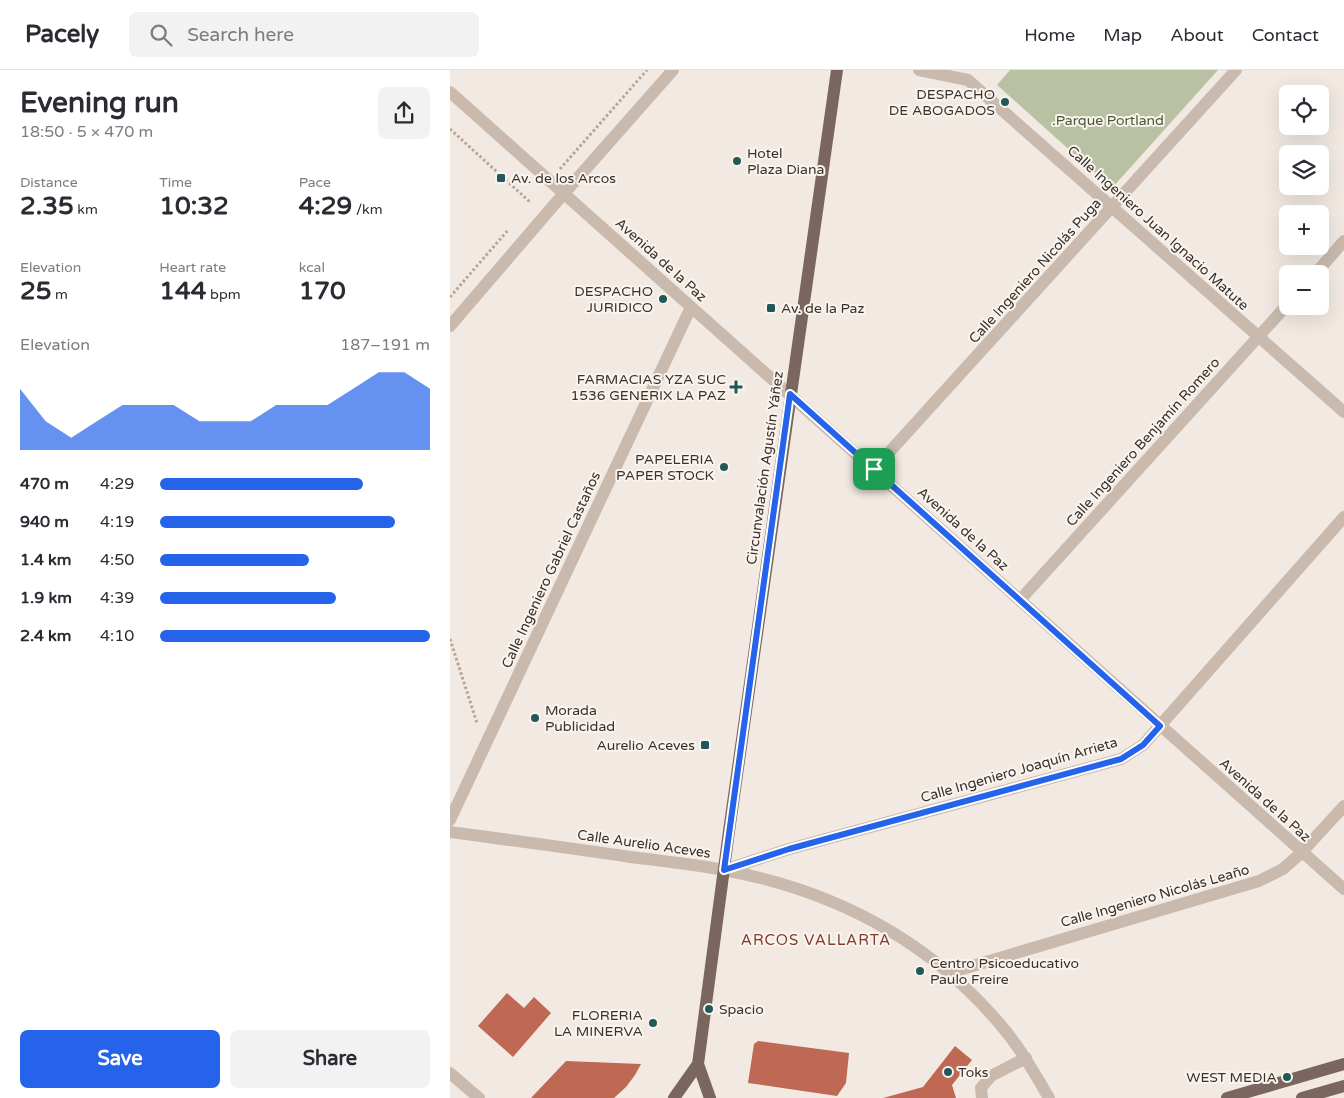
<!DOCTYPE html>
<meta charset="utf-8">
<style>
:root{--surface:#fff;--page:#f2f2f3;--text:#2b2b33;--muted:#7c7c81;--line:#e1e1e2;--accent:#2563eb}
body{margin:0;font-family:"Varela Round",sans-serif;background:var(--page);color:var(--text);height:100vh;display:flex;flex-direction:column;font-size:19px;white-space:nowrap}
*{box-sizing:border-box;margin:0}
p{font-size:16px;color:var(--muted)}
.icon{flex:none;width:28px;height:28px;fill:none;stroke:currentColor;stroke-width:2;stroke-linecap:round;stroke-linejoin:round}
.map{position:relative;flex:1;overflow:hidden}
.sheet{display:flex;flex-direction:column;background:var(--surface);width:450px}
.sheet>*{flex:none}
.controls{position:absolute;left:829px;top:15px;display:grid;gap:10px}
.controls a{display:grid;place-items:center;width:50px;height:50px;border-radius:8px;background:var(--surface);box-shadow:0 5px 20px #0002;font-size:25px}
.pin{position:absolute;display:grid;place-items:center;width:42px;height:42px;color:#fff;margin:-21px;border-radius:10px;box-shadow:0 2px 8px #0006}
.round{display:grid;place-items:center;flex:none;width:52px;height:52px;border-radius:8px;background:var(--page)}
.overview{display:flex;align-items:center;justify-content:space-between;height:85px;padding:0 20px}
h1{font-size:28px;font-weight:700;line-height:38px}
.figures{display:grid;grid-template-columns:repeat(3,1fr);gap:8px;height:85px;padding:5px 20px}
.figures div{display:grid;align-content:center}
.figures b{font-size:25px;font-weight:700}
.figures small{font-size:14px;font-weight:400}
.figures p{font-size:14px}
.chart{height:140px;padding:10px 20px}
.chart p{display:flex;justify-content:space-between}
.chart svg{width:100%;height:90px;margin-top:5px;fill:var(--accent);opacity:.7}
.primary-button{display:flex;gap:10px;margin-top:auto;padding:10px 20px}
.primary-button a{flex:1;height:58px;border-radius:8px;background:var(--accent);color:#fff;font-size:20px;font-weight:700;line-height:58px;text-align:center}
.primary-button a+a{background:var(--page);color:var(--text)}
ul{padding:0 20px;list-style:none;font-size:16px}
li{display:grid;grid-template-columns:80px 60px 1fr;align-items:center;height:38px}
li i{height:12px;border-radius:6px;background:var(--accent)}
header{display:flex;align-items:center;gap:30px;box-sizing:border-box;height:70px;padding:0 25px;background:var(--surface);border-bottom:1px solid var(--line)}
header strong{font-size:24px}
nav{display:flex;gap:28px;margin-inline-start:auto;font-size:18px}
.search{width:350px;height:45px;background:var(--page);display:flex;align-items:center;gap:12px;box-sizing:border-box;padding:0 18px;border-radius:8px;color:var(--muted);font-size:19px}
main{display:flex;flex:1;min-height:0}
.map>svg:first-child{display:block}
.green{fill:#b8c1a2}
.building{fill:#bf6854}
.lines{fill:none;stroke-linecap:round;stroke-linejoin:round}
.path{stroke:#b6a498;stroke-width:3;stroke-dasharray:2.5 2.5;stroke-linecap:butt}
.minor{stroke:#cabaae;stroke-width:12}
.major{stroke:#7a665e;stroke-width:12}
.route-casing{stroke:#fff;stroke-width:10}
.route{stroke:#2563eb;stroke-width:6}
.poi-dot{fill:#235859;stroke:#faf4ef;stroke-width:2}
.labels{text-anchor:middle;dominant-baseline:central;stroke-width:4;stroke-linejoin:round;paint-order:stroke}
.poi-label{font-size:14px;fill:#3a302c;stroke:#faf4ef;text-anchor:end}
.park-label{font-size:14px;fill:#4b5731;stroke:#faf4ef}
.street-label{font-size:14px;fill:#3a302c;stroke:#faf4ef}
.neighbourhood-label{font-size:15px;letter-spacing:1px;fill:#843a2a;stroke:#faf4ef}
</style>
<header>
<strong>Pacely</strong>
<div class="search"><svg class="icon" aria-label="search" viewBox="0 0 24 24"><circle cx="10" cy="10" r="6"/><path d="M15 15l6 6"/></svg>Search here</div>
<nav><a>Home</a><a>Map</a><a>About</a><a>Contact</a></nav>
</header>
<main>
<section class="sheet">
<div class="overview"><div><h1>Evening run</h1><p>18:50 · 5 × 470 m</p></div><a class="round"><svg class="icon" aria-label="share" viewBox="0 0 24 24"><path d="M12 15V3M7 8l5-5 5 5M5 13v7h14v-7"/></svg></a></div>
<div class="figures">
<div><p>Distance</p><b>2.35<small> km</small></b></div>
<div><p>Time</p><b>10:32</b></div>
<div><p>Pace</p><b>4:29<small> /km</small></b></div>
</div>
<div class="figures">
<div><p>Elevation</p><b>25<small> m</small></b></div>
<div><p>Heart rate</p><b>144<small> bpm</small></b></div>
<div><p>kcal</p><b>170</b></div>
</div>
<div class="chart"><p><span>Elevation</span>187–191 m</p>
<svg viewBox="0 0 160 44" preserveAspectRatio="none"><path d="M0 44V14L10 30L20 38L30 30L40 22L50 22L60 22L70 30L80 30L90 30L100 22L110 22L120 22L130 14L140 6L150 6L160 14V44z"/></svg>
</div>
<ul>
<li><b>470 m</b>4:29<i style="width:75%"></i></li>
<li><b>940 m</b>4:19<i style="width:87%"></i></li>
<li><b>1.4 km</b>4:50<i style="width:55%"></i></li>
<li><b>1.9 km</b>4:39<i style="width:65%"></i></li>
<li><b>2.4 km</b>4:10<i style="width:100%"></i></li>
</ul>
<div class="primary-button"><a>Save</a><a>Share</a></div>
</section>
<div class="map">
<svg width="894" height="1028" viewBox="0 0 894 1028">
<rect width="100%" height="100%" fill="#f2eae2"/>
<path class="green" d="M560,0H768L662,118L547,15Z"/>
<path class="building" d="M57,923L74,938L84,927L101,943L63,987L28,956Z
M308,971L399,983L396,1013L387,1026L298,1013L304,974Z
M505,976L522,990L502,1015L506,1028H433L473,1017Z
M116,991L191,994L185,1005L176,1017L164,1028H81Z"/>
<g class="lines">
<path class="path" d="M0,59L81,133
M110,99L197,0
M0,227L59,159
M0,569L27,653"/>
<path class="minor" d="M469,0L518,10L894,342
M0,22L894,819
M865,204L894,171
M0,256L103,136L223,0
M424,399L786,0
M570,530L838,234
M0,750L241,237
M0,762C60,770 120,778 180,787C211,791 243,794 274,800C382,820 477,869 549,953C569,976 584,1002 599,1028
M274,800L339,779L671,689L693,675L894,447
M499,903L809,811L833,799L851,783L894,736
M0,1003L29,1028
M532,1028L531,1018L541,1006L576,988"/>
<path class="major" d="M224,1028L248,994
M260,1028L248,994L279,761L387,0
M777,1028L894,994
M852,1028L894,1016"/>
</g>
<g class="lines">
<g class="route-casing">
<path id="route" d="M340,324L710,656L693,675L671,689L339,779L274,800Z"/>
</g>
<use href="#route" class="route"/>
</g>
<g class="poi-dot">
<circle cx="555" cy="32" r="5"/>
<circle cx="287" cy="91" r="5"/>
<rect x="46" y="103" width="10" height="10" rx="2.5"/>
<circle cx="213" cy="229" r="5"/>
<rect x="316" y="233" width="10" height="10" rx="2.5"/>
<path d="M283.5 309.5h5v5h5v5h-5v5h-5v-5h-5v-5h5z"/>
<circle cx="274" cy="397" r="5"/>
<circle cx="85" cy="648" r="5"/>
<rect x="250" y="670" width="10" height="10" rx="2.5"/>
<circle cx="470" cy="901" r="5"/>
<circle cx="259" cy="939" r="5"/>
<circle cx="203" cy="953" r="5"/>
<circle cx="498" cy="1002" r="5"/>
<circle cx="837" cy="1007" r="5"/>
</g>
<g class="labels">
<g class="poi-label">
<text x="545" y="24">DESPACHO<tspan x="545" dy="16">DE ABOGADOS</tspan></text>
<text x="297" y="83" text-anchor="start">Hotel<tspan x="297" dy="16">Plaza Diana</tspan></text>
<text x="61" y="108" text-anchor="start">Av. de los Arcos</text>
<text x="203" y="221">DESPACHO<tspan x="203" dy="16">JURIDICO</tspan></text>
<text x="331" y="238" text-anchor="start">Av. de la Paz</text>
<text x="276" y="309">FARMACIAS YZA SUC<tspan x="276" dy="16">1536 GENERIX LA PAZ</tspan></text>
<text x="264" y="389">PAPELERIA<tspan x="264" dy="16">PAPER STOCK</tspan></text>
<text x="95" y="640" text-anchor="start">Morada<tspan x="95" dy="16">Publicidad</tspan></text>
<text x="245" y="675">Aurelio Aceves</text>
<text x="480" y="893" text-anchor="start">Centro Psicoeducativo<tspan x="480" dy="16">Paulo Freire</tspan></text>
<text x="269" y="939" text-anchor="start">Spacio</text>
<text x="193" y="945">FLORERIA<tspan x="193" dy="16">LA MINERVA</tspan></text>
<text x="508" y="1002" text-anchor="start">Toks</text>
<text x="827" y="1007">WEST MEDIA</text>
</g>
<g class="park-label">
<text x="658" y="50">.Parque Portland</text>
</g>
<g class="street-label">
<text transform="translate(708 158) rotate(42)">Calle Ingeniero Juan Ignacio Matute</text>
<text transform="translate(211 190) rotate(42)">Avenida de la Paz</text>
<text transform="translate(585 201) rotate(-48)">Calle Ingeniero Nicolás Puga</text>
<text transform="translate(693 372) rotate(-48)">Calle Ingeniero Benjamín Romero</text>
<text transform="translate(315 398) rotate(-82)">Circunvalación Agustín Yáñez</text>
<text transform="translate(513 459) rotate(42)">Avenida de la Paz</text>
<text transform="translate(101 500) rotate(-65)">Calle Ingeniero Gabriel Castaños</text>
<text transform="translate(569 700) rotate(-16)">Calle Ingeniero Joaquín Arrieta</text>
<text transform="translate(815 730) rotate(42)">Avenida de la Paz</text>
<text transform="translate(194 774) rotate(8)">Calle Aurelio Aceves</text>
<text transform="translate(705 826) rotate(-16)">Calle Ingeniero Nicolás Leaño</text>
</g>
<g class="neighbourhood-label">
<text x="366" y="870">ARCOS VALLARTA</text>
</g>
</g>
</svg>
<div class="controls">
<a><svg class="icon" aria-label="locate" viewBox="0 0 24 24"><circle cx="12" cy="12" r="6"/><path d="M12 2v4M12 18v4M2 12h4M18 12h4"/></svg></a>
<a><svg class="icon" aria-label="layers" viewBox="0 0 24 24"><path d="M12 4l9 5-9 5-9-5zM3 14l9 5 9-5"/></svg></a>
<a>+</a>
<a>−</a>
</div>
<div class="pin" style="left:424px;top:399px;background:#1e9e55"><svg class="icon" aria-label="arrive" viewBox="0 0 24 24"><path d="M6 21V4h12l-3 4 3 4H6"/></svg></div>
</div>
</main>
